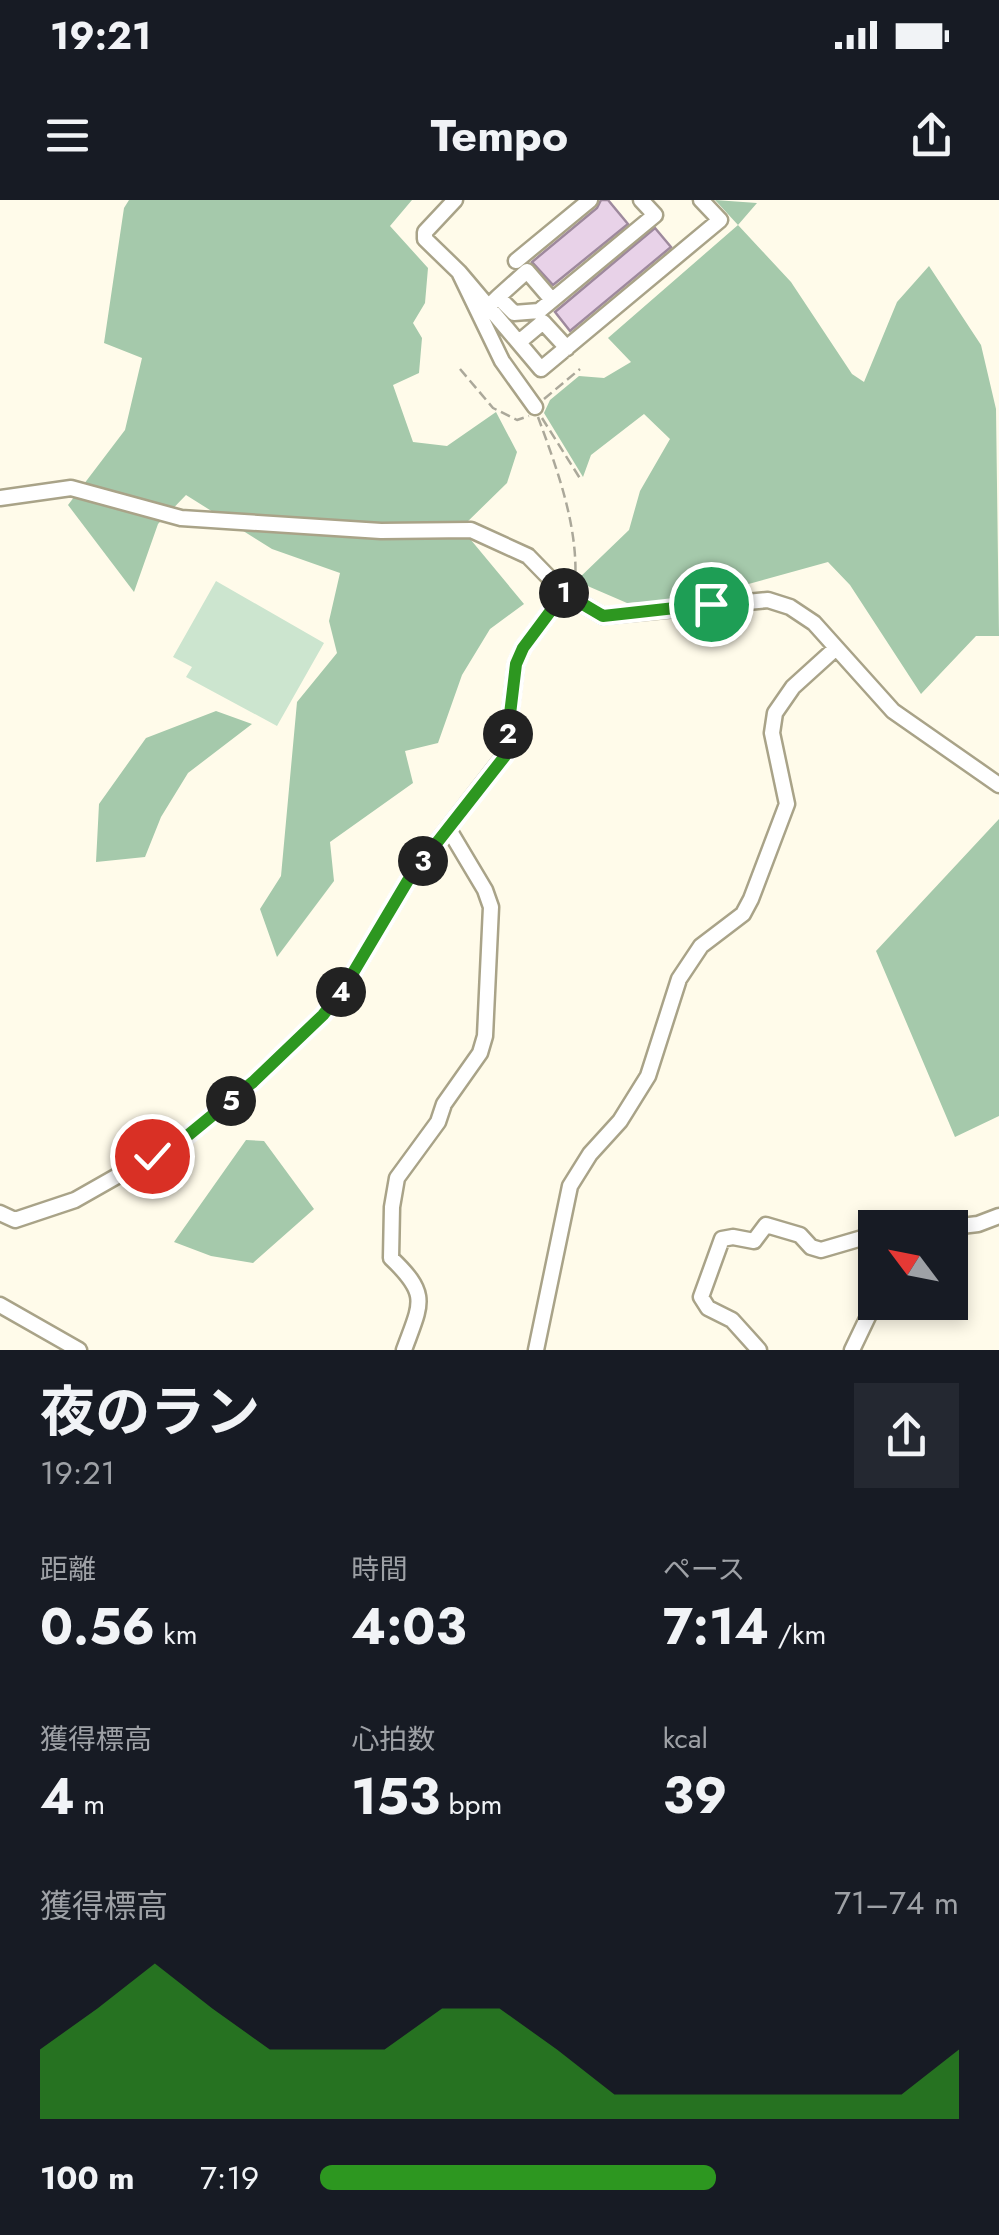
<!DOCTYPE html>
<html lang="ja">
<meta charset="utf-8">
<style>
:root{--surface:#171b24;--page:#242831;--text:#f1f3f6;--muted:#9ea1a6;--accent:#2d9720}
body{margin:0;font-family:Jost,"Noto Sans JP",sans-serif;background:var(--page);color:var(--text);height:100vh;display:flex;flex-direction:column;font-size:38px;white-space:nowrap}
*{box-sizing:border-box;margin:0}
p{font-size:32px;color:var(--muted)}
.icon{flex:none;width:55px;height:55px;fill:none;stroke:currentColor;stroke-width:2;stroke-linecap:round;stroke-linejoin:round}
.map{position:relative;height:1150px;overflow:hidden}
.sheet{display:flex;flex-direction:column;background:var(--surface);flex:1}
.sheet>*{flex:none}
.needle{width:65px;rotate:302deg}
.tools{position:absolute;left:858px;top:1010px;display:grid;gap:20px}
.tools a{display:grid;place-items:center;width:110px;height:110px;border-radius:0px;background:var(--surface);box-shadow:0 5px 15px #0003;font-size:50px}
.pin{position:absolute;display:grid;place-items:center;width:85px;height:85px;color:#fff;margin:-42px;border:5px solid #fff;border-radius:50%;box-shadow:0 2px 10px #0007}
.km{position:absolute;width:50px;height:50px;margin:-25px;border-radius:50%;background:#222;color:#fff;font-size:28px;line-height:50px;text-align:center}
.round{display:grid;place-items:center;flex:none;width:105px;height:105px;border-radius:0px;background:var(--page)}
.overview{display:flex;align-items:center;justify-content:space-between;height:170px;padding:0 40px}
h1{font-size:55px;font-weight:700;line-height:75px}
.stats{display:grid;grid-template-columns:repeat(3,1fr);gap:15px;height:170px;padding:10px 40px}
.stats div{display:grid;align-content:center}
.stats b{font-size:50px;font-weight:700}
.stats small{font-size:28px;font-weight:400}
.stats p{font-size:28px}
.chart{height:280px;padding:20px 40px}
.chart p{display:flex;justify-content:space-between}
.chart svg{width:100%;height:180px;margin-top:10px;fill:var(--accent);opacity:.7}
ul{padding:0 40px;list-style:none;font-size:32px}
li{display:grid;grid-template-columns:160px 120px 1fr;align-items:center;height:75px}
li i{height:25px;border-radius:12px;background:var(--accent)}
.status{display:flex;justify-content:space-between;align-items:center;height:70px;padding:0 50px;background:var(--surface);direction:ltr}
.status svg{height:28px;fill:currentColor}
header{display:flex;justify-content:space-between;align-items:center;height:130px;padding:0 40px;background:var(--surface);font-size:45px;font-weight:700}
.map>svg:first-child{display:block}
.green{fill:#cce5cf}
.forest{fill:#a5c9ab}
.building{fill:#e8d2e8;stroke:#9e899d;stroke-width:2.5}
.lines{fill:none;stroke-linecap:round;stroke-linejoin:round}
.minor-casing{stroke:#a9a388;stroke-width:19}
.path{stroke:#aba89a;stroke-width:2.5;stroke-dasharray:10 5;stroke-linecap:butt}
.minor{stroke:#fff;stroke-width:14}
.route-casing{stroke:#fff;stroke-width:20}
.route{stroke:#2d9720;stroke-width:12}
</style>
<div class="status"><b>19:21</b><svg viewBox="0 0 49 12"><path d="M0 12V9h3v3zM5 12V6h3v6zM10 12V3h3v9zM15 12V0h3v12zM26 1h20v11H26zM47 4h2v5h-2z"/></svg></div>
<header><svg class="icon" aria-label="menu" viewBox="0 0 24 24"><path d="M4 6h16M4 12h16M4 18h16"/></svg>Tempo<svg class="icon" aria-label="share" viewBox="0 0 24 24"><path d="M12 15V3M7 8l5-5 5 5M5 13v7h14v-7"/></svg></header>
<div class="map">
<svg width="999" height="1150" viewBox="0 0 999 1150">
<rect width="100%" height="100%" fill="#fffbea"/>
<path class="green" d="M216,381L324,443L277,526L186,477L192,467L173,457Z"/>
<path class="forest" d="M129,0H412L390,26L428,68L425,103L413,123L422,138L419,173L393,185L413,242L447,246L496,212L517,252L507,283L461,328L524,404L490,429L462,475L438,543L405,551L413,583L330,642L334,681L277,757L260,709L281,676L297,502L337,453L329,421L340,373L272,349L186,295L158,324L134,392L68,305L125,230L142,158L104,143L124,8Z
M715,0L757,3L738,25L791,82L852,174L864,182L897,102L929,66L981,145L996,209L999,436H976L921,494L850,385L828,362L694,399L627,403L576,381L629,330L640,291L670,239L644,214L591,255L583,277L544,213L550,200L579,176L604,178L631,162L608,138L738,25Z
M216,511L252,524L188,573L161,617L145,657L96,662L99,604L146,538Z
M999,619V916L955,937L876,751Z
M246,940L264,941L314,1009L253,1063L211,1056L174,1042Z"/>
<path class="building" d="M601,0H608L628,24L553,85L532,62L597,8Z
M655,28L671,47L570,131L555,112Z"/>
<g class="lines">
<g class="minor-casing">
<path id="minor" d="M455,0L425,32V39L459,72L502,161L535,207
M516,61L590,0
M459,72L541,169L720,20L701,0
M498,97L527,71L552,100
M490,105L498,97L514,113L539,111L655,15L641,0
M519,142L543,122L567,148
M0,298L71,288L181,318L381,331L471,330L528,356L564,393L603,416L768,400L790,407L814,423L893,511L999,585
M0,1013L15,1020L75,1000L186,937L253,882L323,815L344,788L410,677L505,555L516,464L523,448L564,393
M944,1028L978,1024L999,1016
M0,1105L79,1150
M404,1150C421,1103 430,1095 391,1058L392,1007L397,978L438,922L444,904L480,853L485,836L491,707L485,690L448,628
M536,1150L570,986L590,954L620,921L648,876L679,779L701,746L743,714L751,699L787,604L772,533L775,513L793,487L836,448
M759,1150L732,1120L708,1108L701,1097L722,1039L733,1037L754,1041L766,1025L800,1035L811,1047L821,1050L869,1036L875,1039
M852,1150L875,1102"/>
</g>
<path class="path" d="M460,169L493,208L517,220L529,216
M544,199L580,169
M538,217C557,269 579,327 575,384
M542,218L581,280"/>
<use href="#minor" class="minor"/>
</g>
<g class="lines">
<g class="route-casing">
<path id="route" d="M152,956L186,937L253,882L323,815L344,788L410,677L505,556L516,464L523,448L564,393L603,416L711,404"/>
</g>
<use href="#route" class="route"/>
</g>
</svg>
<div class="tools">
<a><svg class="needle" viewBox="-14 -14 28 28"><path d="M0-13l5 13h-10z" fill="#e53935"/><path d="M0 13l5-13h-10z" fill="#9ea1a6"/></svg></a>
</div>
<div class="pin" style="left:711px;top:404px;background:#1e9e55"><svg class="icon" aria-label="arrive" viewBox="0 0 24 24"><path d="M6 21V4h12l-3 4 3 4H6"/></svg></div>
<div class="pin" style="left:152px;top:956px;background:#d93025"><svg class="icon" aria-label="check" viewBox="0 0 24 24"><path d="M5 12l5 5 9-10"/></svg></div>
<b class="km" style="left:564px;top:393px">1</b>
<b class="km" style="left:508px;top:534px">2</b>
<b class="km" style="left:423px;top:661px">3</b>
<b class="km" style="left:341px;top:792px">4</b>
<b class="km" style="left:231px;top:901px">5</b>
</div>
<section class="sheet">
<div class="overview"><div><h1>夜のラン</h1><p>19:21</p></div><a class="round"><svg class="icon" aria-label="share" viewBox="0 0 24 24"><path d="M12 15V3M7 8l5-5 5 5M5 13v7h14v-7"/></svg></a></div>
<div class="stats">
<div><p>距離</p><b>0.56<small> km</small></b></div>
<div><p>時間</p><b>4:03</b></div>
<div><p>ペース</p><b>7:14<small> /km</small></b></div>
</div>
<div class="stats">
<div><p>獲得標高</p><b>4<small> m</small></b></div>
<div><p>心拍数</p><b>153<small> bpm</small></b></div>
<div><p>kcal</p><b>39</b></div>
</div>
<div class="chart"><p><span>獲得標高</span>71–74 m</p>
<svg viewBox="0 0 160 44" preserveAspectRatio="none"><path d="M0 44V27L10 17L20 6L30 17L40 27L50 27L60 27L70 17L80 17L90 27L100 38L110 38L120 38L130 38L140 38L150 38L160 27V44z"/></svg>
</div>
<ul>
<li><b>100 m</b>7:19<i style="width:62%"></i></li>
</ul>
</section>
